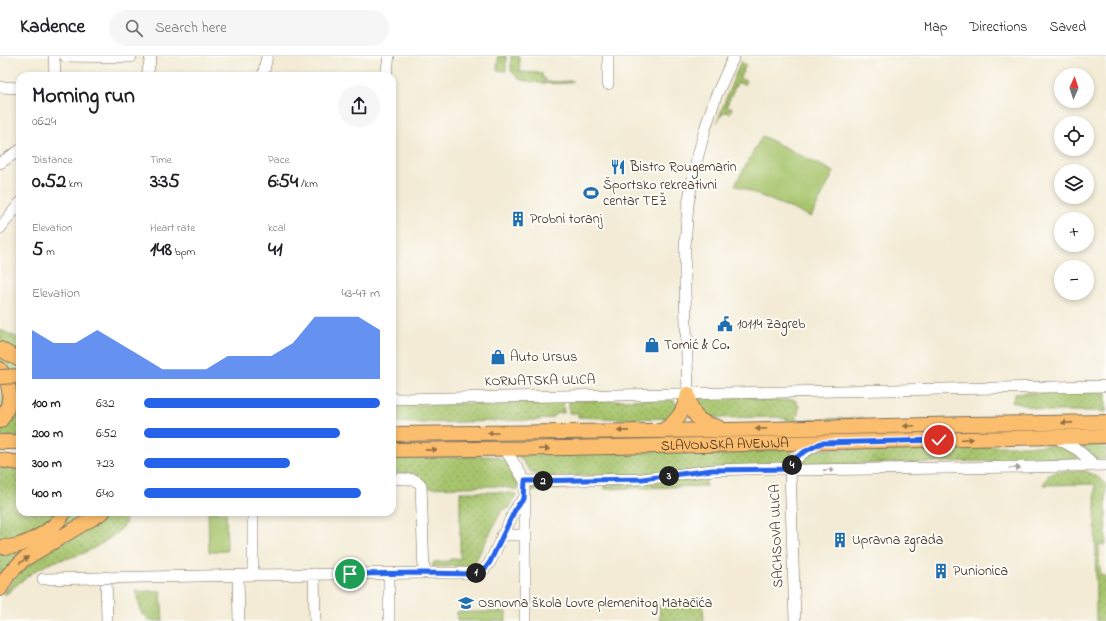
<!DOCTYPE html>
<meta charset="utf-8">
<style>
:root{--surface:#fff;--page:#f6f6f6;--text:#202124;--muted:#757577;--line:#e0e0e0;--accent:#2563eb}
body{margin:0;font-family:"Indie Flower",sans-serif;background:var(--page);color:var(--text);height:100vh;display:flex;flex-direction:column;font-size:15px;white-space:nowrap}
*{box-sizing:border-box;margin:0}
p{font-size:13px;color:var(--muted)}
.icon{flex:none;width:22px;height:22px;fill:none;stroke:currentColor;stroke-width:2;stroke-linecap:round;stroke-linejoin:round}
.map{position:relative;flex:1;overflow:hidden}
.side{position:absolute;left:16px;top:16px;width:380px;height:444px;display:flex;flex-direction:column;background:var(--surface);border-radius:12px;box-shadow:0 2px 6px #0003}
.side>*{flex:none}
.needle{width:26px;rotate:3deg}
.fabs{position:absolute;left:1054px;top:12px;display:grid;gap:8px}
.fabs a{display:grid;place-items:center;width:40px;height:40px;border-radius:50%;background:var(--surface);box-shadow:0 2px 6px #0003;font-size:20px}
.pin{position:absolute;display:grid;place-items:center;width:34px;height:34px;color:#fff;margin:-17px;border:2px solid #fff;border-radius:50%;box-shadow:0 1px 4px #0007}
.km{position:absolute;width:20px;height:20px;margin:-10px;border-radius:50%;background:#222;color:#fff;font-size:11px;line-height:20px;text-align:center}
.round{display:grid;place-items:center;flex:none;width:42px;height:42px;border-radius:21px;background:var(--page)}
.head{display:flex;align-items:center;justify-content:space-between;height:68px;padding:0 16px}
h1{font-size:22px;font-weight:700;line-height:30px}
.stats{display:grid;grid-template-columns:repeat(3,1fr);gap:6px;height:68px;padding:4px 16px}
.stats div{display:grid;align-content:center}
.stats b{font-size:20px;font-weight:700}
.stats small{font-size:11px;font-weight:400}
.stats p{font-size:11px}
.chart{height:112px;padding:8px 16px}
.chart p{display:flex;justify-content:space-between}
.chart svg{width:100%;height:72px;margin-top:4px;fill:var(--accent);opacity:.7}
ul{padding:0 16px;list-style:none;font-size:13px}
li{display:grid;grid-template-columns:64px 48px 1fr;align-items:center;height:30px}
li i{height:10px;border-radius:5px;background:var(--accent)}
header{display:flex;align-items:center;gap:24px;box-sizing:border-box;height:56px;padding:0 20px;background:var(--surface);border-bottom:1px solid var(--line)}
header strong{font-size:19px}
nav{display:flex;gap:22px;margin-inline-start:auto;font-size:14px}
.search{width:280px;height:36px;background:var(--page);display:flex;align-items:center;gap:10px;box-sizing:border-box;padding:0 14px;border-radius:22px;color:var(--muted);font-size:15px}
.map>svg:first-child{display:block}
.green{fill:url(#green-dots);stroke:#717846}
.pitch{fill:#a7c56d;stroke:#717846}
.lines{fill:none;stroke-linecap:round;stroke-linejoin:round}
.minor-casing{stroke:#7b6e5e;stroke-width:12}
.major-casing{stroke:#7b6e5e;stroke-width:16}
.minor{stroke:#fff;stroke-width:11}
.major{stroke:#fbbe6e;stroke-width:14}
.major-bridge-casing{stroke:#7b6e5e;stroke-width:16;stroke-linecap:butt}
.major-bridge{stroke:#fbbe6e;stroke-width:14}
.oneway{fill:#916d42}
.oneway2{fill:#a79f9a}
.route-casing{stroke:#fff;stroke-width:8}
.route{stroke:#2563eb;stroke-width:5}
.labels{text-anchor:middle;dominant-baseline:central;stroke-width:4;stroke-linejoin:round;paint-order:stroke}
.poi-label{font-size:14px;fill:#3b2a1e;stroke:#fdfcf7;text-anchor:start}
.street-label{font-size:14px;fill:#3b2a1e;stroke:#fdfcf7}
</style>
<header>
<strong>Kadence</strong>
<div class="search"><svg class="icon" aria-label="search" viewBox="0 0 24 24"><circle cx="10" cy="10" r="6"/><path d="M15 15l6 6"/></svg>Search here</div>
<nav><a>Map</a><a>Directions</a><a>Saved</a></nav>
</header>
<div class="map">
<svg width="1106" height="565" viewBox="0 0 1106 565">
<defs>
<pattern id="green-dots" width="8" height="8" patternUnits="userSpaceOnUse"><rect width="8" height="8" fill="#a7c56d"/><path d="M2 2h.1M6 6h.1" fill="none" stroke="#89a059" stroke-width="1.8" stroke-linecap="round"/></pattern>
</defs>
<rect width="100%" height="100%" fill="#fdfcf7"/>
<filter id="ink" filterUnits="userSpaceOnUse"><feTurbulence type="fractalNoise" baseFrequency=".025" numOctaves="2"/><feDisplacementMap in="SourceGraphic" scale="8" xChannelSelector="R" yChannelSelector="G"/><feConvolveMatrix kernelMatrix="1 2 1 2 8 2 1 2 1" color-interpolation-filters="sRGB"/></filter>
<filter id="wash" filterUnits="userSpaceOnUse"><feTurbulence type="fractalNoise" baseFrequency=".012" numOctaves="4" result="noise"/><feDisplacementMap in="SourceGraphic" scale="16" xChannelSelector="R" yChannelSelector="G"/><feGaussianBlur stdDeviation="0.9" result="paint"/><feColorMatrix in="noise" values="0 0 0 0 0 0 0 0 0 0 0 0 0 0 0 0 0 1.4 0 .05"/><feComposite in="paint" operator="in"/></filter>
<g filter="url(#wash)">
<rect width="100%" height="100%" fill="#f3ebd5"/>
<path class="green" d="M498,0H506V15L497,14Z
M511,0H519L520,16L542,17V22H545V26L573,25C567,30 528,27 520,23C517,21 514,18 511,15Z
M741,6L746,9L739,23L747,24L745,28L737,27L726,51L732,52L730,57L724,56L717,66L732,27Z
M0,274L20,283V298L0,287Z
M0,299L20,310V381H0L4,311L0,306Z
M1106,336V356L1099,355H1047L1012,346L1016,337Z
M753,340L755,344H795L799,350L797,364L864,362L859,363L797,366L777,361L705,362L696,348L701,342Z
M669,343L673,344L678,350L674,360L667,362L625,363L578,361V357H569V345Z
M563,345L564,357H557L551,362L539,364L420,367L392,366V347L414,349Z
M1106,384V403H1095L1079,388V386Z
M994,390H1062L1074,396L1080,403L801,409L799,407L813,395L824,393Z
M795,393L784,408L676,417L545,421L532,417L519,401V397Z
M487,400C508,400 519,414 518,434L499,430L425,432C423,413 406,418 392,418V402Z
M20,411V456H55L44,468L19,484L0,487V412Z
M1058,415H1086L1101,423L1106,429V489H1099L1100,519L1106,520V565H1096L1095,428L1043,429L1049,419Z
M706,421V430L605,433L604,430L617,428L675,425Z
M558,429L573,432L527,435C534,426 548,430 558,429Z
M460,436H499L516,438L510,452L502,454L473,510L432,511L434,506L449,505L450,503H460Z
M70,456H94L0,520V496Z
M112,456H126C126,460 126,464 125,468C121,477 89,496 79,499C68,503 56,504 46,509C31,516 19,527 6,538H4L18,516L62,486Z
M136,535H161L163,565H148L146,558L142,559Z
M703,548L704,565H660L659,549Z"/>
<path class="pitch" d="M762,80L834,116L811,161L735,129Z
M208,456H226L227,495L209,496Z
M457,556H506V565H457Z"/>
</g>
<g filter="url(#ink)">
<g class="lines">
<g class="minor-casing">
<path id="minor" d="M54,0L55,20
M65,0L131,1
M608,0V28
M147,20L151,0
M263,20L267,0
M386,20L389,0
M0,31L20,32
M0,107L20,94
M0,172L20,147
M688,338L685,234V191L688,148L696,107L705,73L716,40L734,0
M392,342L396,343L1106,330
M1055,381L1078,394L1095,409
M505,393L525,425V565
M392,423C401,423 416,421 421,429L424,517
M525,425L642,423L713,414L778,412L800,414L1032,411L1106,409
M253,456V519
M502,479H525
M389,517V565
M314,518L315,565
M238,520L239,565
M106,521L107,565
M43,523L253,519L424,517H476C483,516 486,512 490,506L514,456L518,449L524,443
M795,565L790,413C796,399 807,394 821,387"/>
</g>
<g class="major-casing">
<g id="major">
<path d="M0,293L20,304"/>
<path d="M0,313C12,329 13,349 0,365"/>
<path d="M688,338C692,359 696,366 718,371"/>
<path d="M662,375C677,366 684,355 688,338"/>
<path d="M392,378L730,374L968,368L1106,366"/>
<path d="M0,386H20"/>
<path id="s1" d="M392,394L566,392L1106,380"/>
<path d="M0,404L20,407"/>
<path d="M0,491C6,491 13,491 19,489C33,485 59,470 64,456"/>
<path d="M0,533L8,519L23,504L103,456"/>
</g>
</g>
<use href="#minor" class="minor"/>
<use href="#major" class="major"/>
<g class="major-bridge-casing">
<path id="major-bridge" d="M0,321L20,320"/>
</g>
<use href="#major-bridge" class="major-bridge"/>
</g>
<defs><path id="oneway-solid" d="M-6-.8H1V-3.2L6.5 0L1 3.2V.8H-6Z"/></defs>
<g class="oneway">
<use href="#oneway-solid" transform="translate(1067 367) rotate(179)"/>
<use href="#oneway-solid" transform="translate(909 370) rotate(178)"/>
<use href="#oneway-solid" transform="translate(761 373) rotate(179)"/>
<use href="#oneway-solid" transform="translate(623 375) rotate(179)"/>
<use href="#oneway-solid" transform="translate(493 377) rotate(180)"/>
<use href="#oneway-solid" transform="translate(967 383) rotate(-2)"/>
<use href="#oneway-solid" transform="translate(544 393) rotate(-1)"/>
<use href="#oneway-solid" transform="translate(431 394) rotate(-1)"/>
<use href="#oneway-solid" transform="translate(24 504) rotate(-37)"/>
</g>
<g class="oneway2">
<use href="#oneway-solid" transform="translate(1015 412) rotate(-1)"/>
<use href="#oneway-solid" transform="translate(829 414) rotate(-1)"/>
</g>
</g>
<g class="lines" filter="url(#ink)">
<g class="route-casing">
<path id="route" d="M350,518L424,517L476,518C483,516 486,512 490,506L514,456L518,449L524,443L525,425L642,423L712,414L790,413L795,402L804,396L821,387L939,384"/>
</g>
<use href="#route" class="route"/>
</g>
<defs>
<g id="restaurant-bare" transform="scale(1.2)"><path d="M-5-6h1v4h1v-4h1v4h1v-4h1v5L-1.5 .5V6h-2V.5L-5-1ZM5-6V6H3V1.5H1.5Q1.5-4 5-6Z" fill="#1f6fb2" stroke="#fdfcf7" stroke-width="2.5" paint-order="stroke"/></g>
<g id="stadium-bare" transform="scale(1.2)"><path d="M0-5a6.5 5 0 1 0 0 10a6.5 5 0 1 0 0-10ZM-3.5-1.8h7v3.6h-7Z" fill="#1f6fb2" stroke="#fdfcf7" stroke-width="2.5" paint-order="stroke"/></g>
<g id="building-bare" transform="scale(1.2)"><path d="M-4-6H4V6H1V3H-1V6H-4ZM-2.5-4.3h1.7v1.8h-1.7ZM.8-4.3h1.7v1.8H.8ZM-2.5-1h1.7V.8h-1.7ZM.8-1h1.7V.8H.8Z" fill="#1f6fb2" stroke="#fdfcf7" stroke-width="2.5" paint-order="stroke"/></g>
<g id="civic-bare" transform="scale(1.2)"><path d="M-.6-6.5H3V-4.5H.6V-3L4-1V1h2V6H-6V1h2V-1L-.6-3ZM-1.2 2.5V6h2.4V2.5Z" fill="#1f6fb2" stroke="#fdfcf7" stroke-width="2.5" paint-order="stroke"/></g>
<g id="shop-bare" transform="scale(1.2)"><path d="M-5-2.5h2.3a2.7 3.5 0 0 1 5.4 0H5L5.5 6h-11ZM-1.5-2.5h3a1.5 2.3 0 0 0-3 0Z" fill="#1f6fb2" stroke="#fdfcf7" stroke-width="2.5" paint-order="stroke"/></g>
<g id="school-bare" transform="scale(1.2)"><path d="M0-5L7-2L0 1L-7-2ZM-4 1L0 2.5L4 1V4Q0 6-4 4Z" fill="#1f6fb2" stroke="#fdfcf7" stroke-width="2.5" paint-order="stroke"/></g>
</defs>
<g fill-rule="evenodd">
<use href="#restaurant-bare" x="618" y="111"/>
<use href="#stadium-bare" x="591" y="137"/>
<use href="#building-bare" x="518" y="163"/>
<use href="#civic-bare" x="725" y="268"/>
<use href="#shop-bare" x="652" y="289"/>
<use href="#shop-bare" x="498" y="301"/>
<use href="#building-bare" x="840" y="484"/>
<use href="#building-bare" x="941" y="515"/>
<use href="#school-bare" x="466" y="547"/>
</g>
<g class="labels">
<g class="poi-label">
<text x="630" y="111">Bistro Rougemarin</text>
<text x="603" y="129">Športsko rekreativni<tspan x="603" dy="16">centar TEŽ</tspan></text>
<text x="530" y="163">Probni toranj</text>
<text x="737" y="268">10114 Zagreb</text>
<text x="664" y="289">Tomić &amp; Co.</text>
<text x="510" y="301">Auto Ursus</text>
<text x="852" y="484">Upravna zgrada</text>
<text x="953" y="515">Punionica</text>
<text x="478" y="547">Osnovna škola Lovre plemenitog Matačića</text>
</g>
<g class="street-label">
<text transform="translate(540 325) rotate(-1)">KORNATSKA ULICA</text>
<text stroke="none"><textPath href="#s1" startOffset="333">SLAVONSKA AVENIJA</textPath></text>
<text transform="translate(777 480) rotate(-92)">SACHSOVA ULICA</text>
</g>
</g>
</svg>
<div class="fabs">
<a><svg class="needle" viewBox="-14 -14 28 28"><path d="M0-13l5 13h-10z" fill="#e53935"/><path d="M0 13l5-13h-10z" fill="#757577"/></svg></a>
<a><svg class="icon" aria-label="locate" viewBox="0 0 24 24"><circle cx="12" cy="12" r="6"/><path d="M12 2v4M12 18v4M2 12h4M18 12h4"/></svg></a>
<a><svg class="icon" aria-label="layers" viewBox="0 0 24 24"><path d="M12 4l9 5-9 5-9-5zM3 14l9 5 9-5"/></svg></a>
<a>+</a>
<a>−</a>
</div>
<div class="pin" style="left:350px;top:518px;background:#1e9e55"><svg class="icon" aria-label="arrive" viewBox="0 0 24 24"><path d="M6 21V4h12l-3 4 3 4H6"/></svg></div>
<div class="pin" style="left:939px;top:384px;background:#d93025"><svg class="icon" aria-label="check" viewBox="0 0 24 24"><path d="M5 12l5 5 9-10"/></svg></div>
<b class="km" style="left:476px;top:517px">1</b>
<b class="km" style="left:543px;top:425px">2</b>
<b class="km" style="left:669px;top:420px">3</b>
<b class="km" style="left:792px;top:409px">4</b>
<section class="side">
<div class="head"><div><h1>Morning run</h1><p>06:24</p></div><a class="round"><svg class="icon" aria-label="share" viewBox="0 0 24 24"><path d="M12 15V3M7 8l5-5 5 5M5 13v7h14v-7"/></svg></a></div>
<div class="stats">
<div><p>Distance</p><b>0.52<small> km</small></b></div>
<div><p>Time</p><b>3:35</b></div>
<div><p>Pace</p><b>6:54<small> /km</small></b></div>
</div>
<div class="stats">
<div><p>Elevation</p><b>5<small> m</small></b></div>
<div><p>Heart rate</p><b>148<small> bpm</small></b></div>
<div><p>kcal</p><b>41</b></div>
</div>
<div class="chart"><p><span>Elevation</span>43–47 m</p>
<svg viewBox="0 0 160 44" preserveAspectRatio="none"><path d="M0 44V14L10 22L20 22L30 14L40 22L50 30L60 38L70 38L80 38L90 30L100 30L110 30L120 22L130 6L140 6L150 6L160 14V44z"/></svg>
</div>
<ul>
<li><b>100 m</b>6:32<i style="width:100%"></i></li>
<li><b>200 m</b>6:52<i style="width:83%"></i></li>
<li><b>300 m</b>7:23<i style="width:62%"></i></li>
<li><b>400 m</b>6:40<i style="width:92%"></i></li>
</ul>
</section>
</div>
